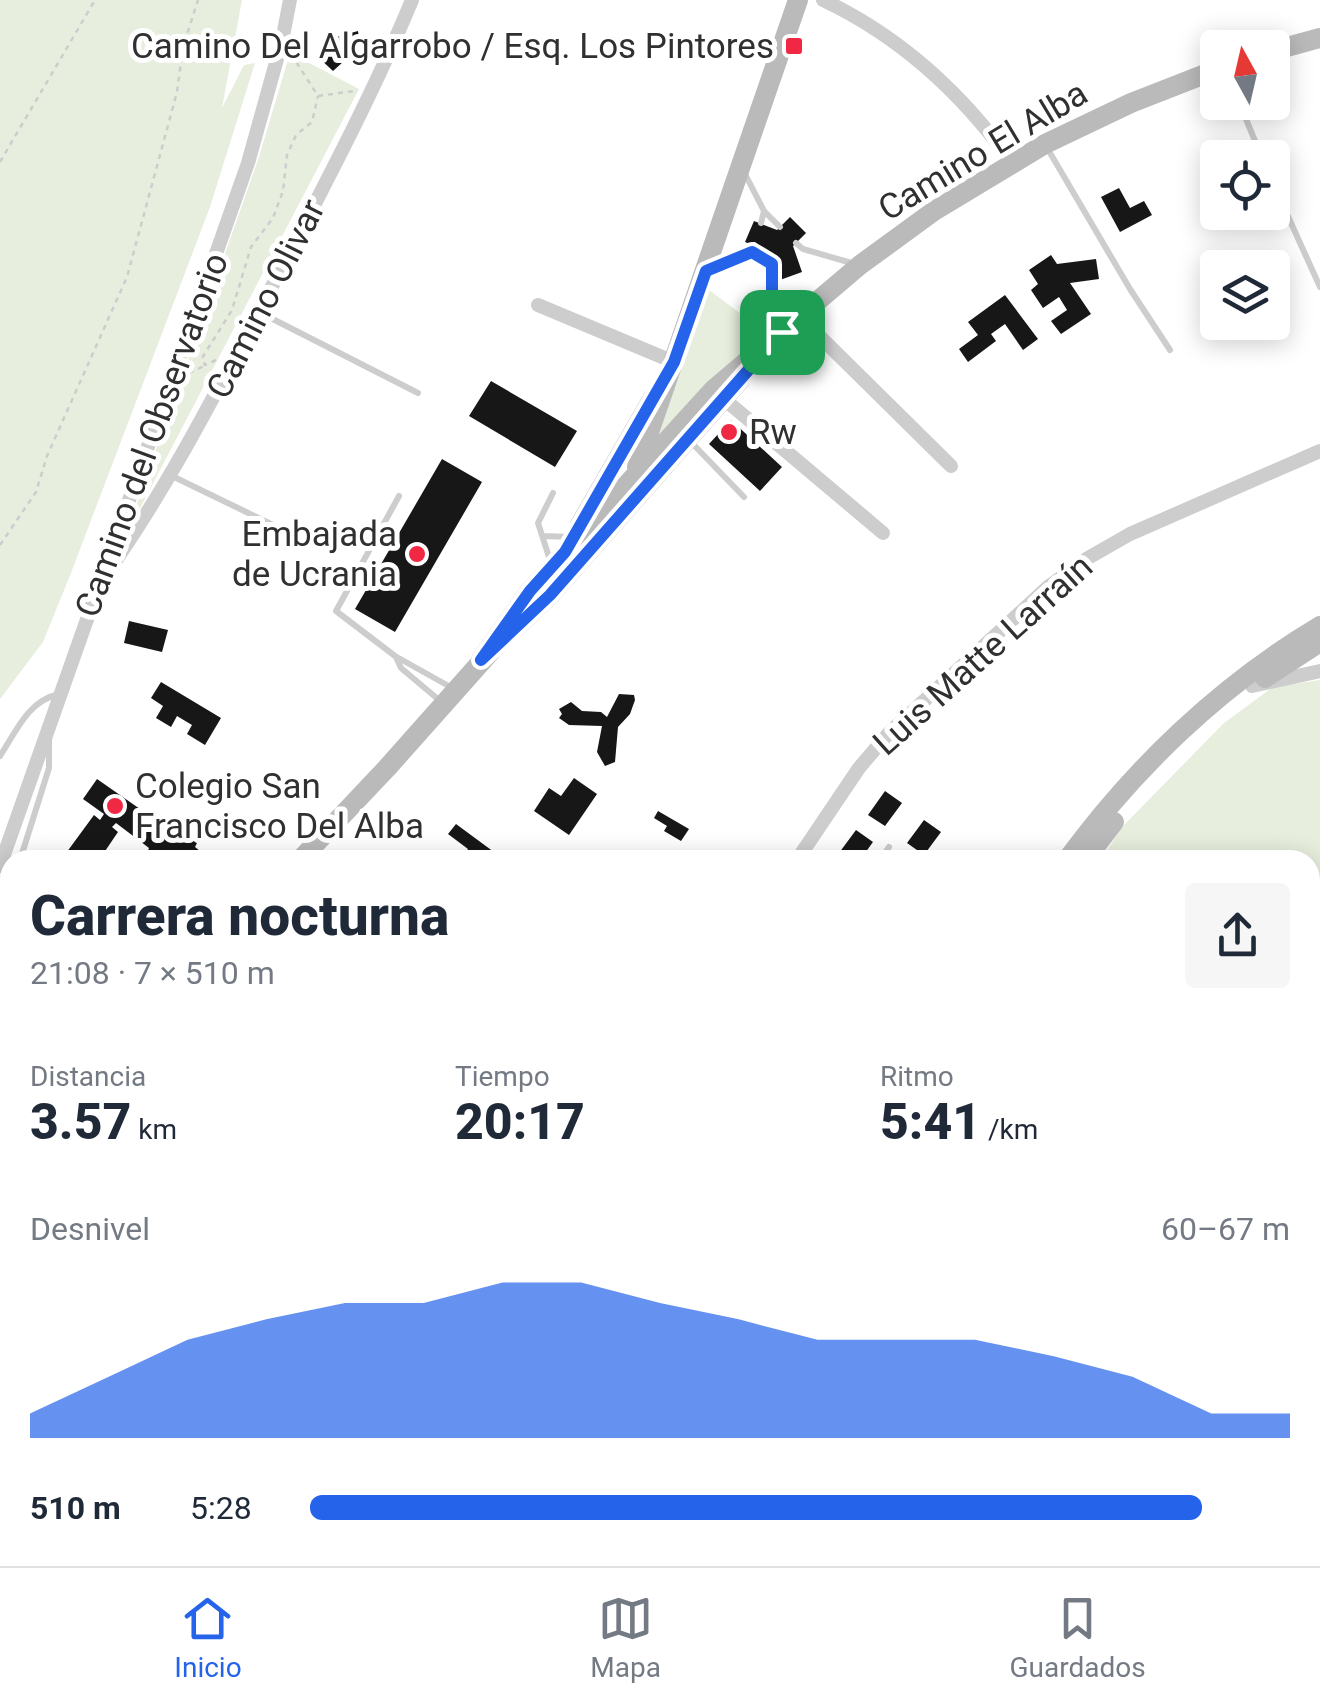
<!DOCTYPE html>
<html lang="es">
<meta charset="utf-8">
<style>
:root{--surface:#fff;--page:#f6f6f7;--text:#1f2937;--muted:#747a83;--line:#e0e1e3;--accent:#2563eb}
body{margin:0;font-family:Roboto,sans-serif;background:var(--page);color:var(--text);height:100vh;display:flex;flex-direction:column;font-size:38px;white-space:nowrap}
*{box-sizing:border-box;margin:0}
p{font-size:32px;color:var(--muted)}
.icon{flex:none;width:55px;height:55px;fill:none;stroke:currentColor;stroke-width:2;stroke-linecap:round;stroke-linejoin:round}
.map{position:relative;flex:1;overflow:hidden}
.panel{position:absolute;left:0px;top:850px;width:1320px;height:718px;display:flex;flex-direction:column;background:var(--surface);border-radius:30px 30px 0 0;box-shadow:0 5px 25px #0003}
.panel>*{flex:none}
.needle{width:65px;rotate:352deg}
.controls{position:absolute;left:1200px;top:30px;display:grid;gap:20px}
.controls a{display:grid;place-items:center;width:90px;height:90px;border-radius:10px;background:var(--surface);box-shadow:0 5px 25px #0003;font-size:50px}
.pin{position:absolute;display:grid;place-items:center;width:85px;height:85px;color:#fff;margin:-42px;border-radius:20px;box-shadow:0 5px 15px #0006}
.round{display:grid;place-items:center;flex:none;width:105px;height:105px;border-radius:10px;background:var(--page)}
.head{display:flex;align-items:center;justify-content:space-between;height:170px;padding:0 30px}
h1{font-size:55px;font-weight:800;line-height:75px}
.metrics{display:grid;grid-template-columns:repeat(3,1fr);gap:15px;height:170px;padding:10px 30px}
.metrics div{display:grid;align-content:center}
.metrics b{font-size:50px;font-weight:800}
.metrics small{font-size:28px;font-weight:400}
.metrics p{font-size:28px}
.chart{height:280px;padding:20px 30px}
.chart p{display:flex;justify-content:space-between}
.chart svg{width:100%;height:180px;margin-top:10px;fill:var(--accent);opacity:.7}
ul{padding:0 30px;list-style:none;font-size:32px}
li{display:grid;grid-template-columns:160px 120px 1fr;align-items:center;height:75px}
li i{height:25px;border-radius:12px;background:var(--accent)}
.dock{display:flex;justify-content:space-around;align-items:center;height:140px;border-top:2px solid var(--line);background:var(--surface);font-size:28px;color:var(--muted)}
.dock a{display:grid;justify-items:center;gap:5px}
.dock .current{color:var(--accent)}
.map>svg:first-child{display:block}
.green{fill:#e7eedd}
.building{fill:#171717}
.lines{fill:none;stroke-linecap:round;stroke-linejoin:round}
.path{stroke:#cdcdcd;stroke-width:2.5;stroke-dasharray:5 5;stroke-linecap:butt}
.lane{stroke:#cdcdcd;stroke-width:6}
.street{stroke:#cdcdcd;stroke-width:14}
.secondary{stroke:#bababa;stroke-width:20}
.route-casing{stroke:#fff;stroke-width:20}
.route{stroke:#2563eb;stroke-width:12}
.poi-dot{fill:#f12844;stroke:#fff;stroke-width:4}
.labels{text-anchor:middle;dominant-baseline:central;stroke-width:10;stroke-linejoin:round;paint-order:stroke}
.poi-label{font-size:35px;fill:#303030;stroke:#fff;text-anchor:end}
.street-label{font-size:35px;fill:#303030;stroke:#fff}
</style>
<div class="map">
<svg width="1320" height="1566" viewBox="0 0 1320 1566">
<rect width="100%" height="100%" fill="#fff"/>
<path class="green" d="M0,0H242L222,108L244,65L255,63L210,207L71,573L43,642L0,699Z
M290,53L359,89L125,537L258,160Z
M708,289L765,332L652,447Z
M1320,680V1566H1023L1024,1558H1310V860H1101L1122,827L1224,723L1273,687Z
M10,1106V1487L0,1465V1113Z
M44,1558H214L204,1566H48Z
M317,1558H557L542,1566H299Z"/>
<path class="building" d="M358,31L362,58L343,62L333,71L318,57L327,47L322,40L329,35L332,38Z
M1119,188L1130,208L1144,201L1152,215L1120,232L1101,197Z
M790,217L806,233L793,246L802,272L780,280L770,252L745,242L754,221L777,230Z
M1051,255L1057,264L1096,259L1099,279L1070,283L1091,314L1061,334L1051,321L1067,310L1059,297L1043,308L1031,290L1038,284L1029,270Z
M1005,295L1038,339L1023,350L1005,324L991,334L996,341L968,362L959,349L978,335L968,322Z
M491,381L577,431L555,467L469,416Z
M731,420L782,467L760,491L709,444Z
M442,459L482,482L395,632L355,609Z
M129,621L168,630L162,652L124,643Z
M161,682L221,718L205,745L187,734L192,725L177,716L171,727L156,718L163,706L151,698Z
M619,694L634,695L635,700L630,714L618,727L615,762L605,766L597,752L602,726L569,725L559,718L562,714L559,709L571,702L582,711L601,712L607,717Z
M574,778L597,794L569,835L534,811L549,788L561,796Z
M97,779L183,839L187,835L197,843L195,847L205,855L201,860H144L149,848L116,823L112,827L118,832L99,860H61L94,815L100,820L104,814L83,799Z
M885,791L902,803L885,826L868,815Z
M658,811L689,829L681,841L664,831L667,826L654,818Z
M924,820L941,832L924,855L907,843Z
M456,824L498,855L494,860H459L468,849L448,834Z
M856,830L873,842L860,860H849L839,853Z"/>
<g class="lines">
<path class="path" d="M291,54L318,96L354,91
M0,162L95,0
M216,360L205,365L202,358L232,310L251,247L273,218L283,191L287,155L296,135L312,122L318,96
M189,373L204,366
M0,545L36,492L47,456L127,277L177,92L183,47L198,0
M370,1558L375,1566
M426,1558L430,1566
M475,1566L485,1558"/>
<path class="lane" d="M1239,102L1262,158
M1046,146L1130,289L1170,350
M745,174L764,211L780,227
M1272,181L1320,287
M761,223L764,211
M796,243L803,249L855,264
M752,252L772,264V335
M713,268L752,252L754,245
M259,312L418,393
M690,441L744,497
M172,476L271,524
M399,496L336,611L395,656L454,689
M543,536L572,537
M550,560L538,523L553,493
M396,657L401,668L439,700
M0,756C17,730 28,701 59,694
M804,850L819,860
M20,860L49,768V736
M880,860L889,847
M0,924L10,892
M1310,1196L1320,1180
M718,1558L722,1566
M190,1566L200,1558
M1003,1566L1004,1558"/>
<path class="street" d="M823,0C901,37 962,93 1012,163
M538,305L674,362
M799,316L951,466
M724,399L883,533
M107,573C174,478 224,377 278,275C325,184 373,94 412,0
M1252,686L1320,671
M797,860L859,768L888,734L1048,587L1088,558L1130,534L1320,451
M0,866L248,163L282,41L290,0
M615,1558L620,1566"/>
<path class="secondary" d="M1272,51L1320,38
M637,467L798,0
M580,525L653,398
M515,628L550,595L741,379
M481,660L530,591L714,389L860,265L934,211L1045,144L1131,103L1218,69
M1265,678L1320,642
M300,860L387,768L491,651
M1067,860C1135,767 1221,685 1320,626
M1085,860L1114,822
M0,1082L10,1075
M0,1103L10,1097
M0,1492L10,1512
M33,1558L37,1566
M896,1558L899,1566
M569,1566L582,1558"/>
</g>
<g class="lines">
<g class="route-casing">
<path id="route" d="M752,252L772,264V340L782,332L550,595L481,660L530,591L565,552L674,362L706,271Z"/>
</g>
<use href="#route" class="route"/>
</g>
<g class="poi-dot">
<rect x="784" y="36" width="20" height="20" rx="5"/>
<circle cx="729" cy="432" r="10"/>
<circle cx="417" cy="554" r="10"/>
<circle cx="115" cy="806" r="10"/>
</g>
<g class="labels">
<g class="poi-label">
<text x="774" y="46">Camino Del Algarrobo / Esq. Los Pintores</text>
<text x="749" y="432" text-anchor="start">Rw</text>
<text x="397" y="534">Embajada<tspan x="397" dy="40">de Ucrania</tspan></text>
<text x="135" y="786" text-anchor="start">Colegio San<tspan x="135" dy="40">Francisco Del Alba</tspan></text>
</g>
<g class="street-label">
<text transform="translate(983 151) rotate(-31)">Camino El Alba</text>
<text transform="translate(266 299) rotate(-63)">Camino Olivar</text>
<text transform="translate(152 435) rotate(-70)">Camino del Observatorio</text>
<text transform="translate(983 655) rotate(-42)">Luis Matte Larraín</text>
</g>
</g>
</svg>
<div class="controls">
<a><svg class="needle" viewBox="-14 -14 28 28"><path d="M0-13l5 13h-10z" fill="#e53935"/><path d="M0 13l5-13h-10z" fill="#747a83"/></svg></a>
<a><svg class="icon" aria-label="locate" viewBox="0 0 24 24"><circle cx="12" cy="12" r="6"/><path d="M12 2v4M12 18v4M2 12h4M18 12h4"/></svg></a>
<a><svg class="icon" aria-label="layers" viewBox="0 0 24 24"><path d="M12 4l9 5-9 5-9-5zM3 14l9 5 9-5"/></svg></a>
</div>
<div class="pin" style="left:782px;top:332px;background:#1e9e55"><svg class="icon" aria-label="arrive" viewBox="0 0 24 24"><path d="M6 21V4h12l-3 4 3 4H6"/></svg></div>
<section class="panel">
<div class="head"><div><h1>Carrera nocturna</h1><p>21:08 · 7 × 510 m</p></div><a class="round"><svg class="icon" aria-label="share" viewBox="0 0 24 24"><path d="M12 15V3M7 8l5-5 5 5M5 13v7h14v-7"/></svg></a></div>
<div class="metrics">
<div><p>Distancia</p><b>3.57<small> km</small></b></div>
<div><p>Tiempo</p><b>20:17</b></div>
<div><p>Ritmo</p><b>5:41<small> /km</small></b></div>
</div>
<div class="chart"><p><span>Desnivel</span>60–67 m</p>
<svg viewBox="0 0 160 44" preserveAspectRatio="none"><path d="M0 44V38L10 29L20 20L30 15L40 11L50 11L60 6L70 6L80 11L90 15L100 20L110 20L120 20L130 24L140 29L150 38L160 38V44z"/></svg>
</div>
<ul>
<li><b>510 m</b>5:28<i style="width:91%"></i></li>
</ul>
</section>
</div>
<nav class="dock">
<a class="current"><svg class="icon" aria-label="home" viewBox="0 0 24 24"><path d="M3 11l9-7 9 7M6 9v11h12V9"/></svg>Inicio</a>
<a><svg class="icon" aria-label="map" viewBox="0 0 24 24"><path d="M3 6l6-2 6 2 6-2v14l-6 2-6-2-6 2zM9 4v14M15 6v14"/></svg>Mapa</a>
<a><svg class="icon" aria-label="saved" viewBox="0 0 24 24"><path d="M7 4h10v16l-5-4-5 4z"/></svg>Guardados</a>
</nav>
